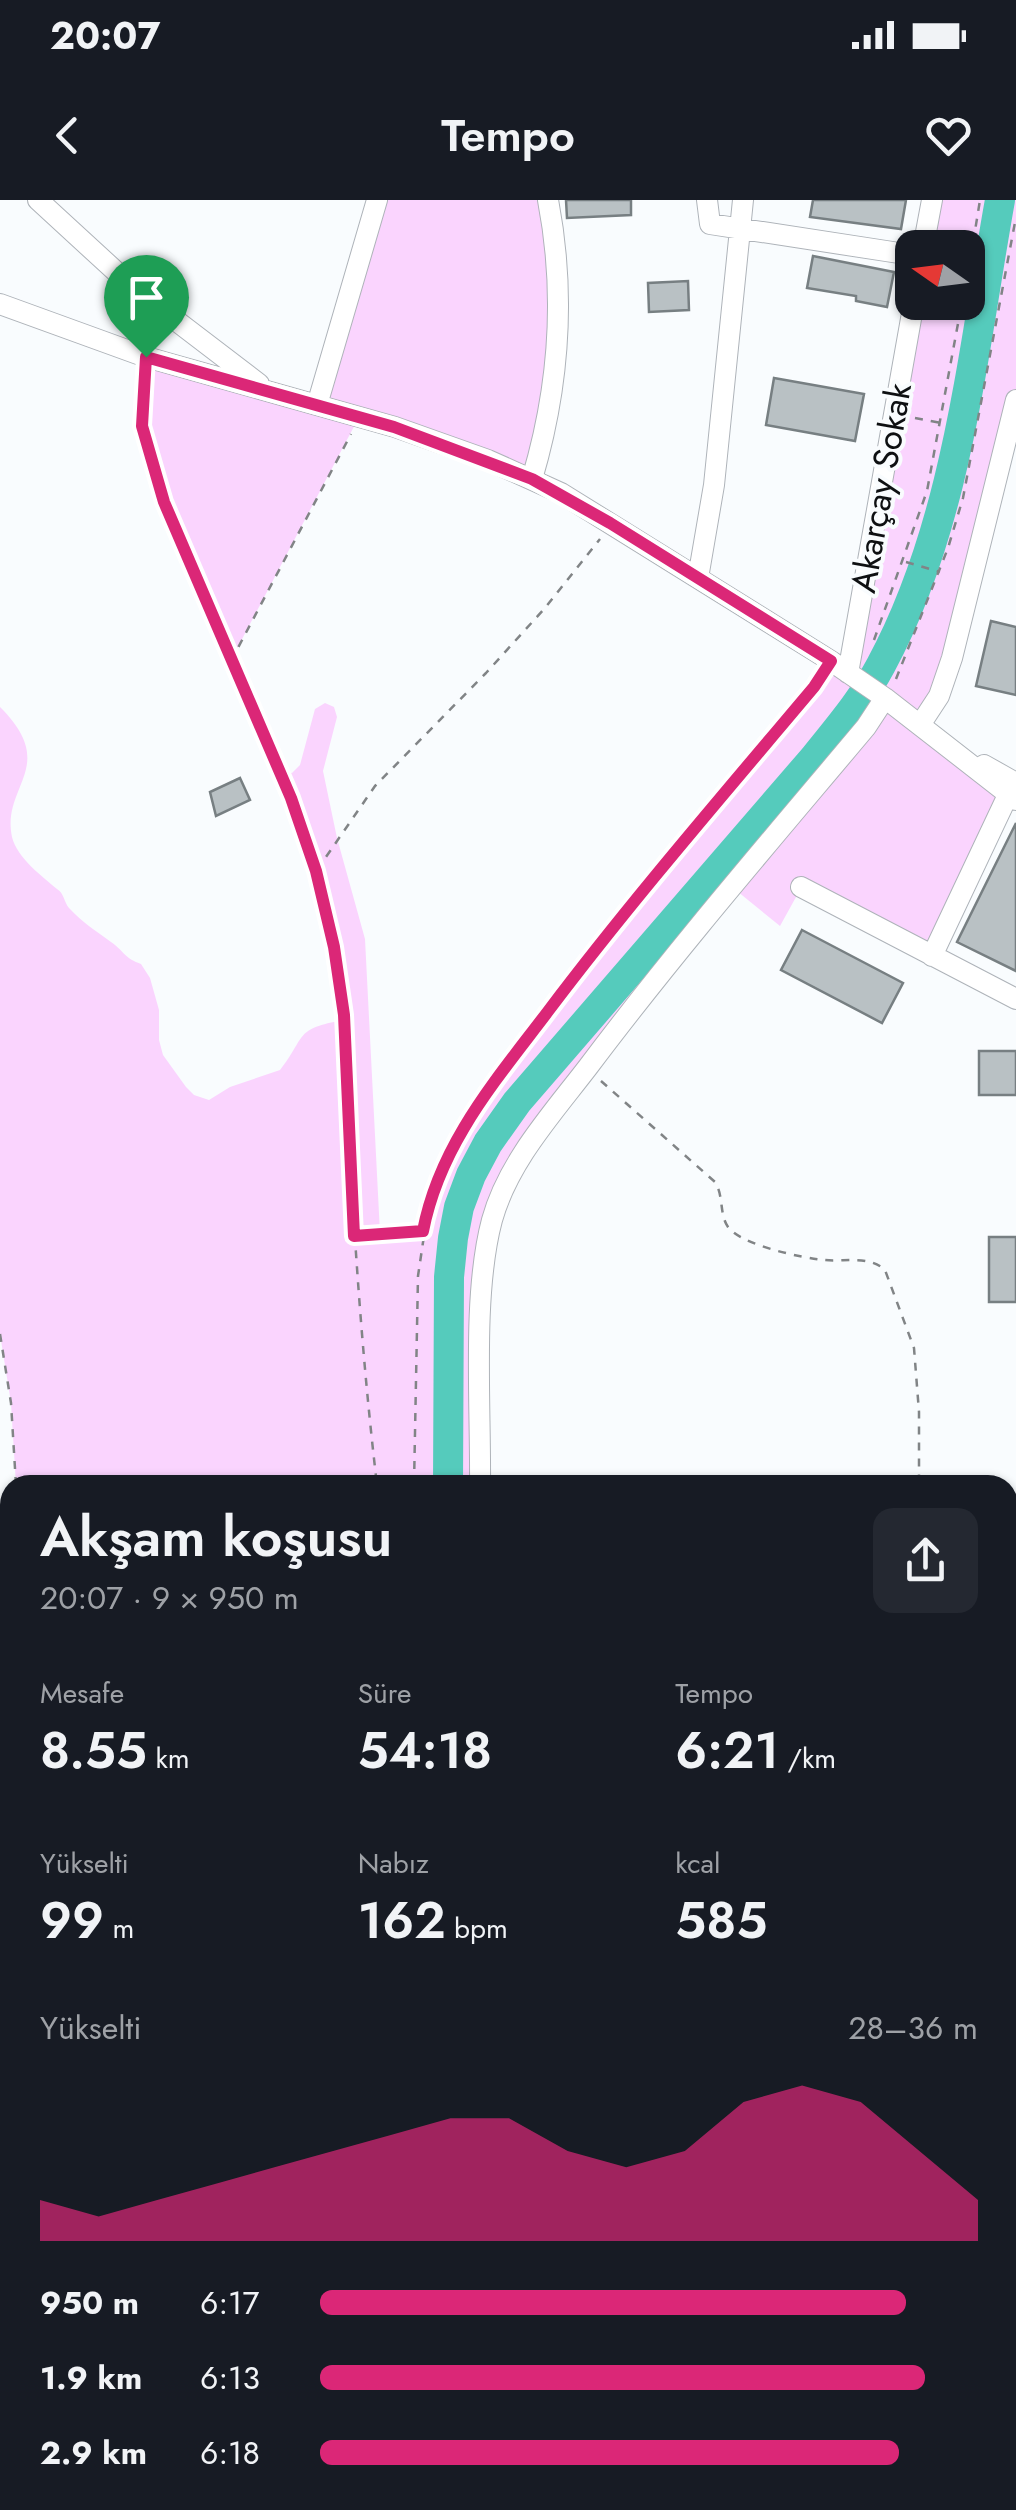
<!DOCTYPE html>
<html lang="tr">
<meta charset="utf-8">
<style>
:root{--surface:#171b24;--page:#242831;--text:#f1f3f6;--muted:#9ea1a6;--accent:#db2777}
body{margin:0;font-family:Jost,sans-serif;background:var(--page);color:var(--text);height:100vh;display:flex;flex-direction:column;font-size:38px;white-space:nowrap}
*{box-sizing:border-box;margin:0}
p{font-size:32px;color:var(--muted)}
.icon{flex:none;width:55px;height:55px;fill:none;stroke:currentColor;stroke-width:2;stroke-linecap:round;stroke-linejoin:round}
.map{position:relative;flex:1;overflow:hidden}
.drawer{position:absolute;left:0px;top:1275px;width:1018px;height:1035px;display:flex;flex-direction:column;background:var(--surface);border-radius:30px 30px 0 0;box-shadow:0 2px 8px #0004}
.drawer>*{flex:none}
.needle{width:65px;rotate:284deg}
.tools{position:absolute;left:895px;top:30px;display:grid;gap:20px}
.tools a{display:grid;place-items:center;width:90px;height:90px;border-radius:20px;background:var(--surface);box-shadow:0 2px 8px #0004;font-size:50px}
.pin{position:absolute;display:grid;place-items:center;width:85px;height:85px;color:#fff;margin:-102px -42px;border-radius:50% 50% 50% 0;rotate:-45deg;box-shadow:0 0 10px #0007}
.pin .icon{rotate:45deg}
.round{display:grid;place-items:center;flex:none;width:105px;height:105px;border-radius:20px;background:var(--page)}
.summary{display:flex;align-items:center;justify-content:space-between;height:170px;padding:0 40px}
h1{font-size:55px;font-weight:600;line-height:75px}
.figures{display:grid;grid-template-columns:repeat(3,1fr);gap:15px;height:170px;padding:10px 40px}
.figures div{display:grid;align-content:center}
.figures b{font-size:50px;font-weight:600}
.figures small{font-size:28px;font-weight:400}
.figures p{font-size:28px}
.chart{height:280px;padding:20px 40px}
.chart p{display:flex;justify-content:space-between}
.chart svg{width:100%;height:180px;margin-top:10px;fill:var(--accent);opacity:.7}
ul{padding:0 40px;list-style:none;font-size:32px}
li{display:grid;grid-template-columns:160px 120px 1fr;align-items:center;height:75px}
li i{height:25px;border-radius:12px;background:var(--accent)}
.status{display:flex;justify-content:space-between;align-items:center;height:70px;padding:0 50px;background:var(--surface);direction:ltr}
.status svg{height:28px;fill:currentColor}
header{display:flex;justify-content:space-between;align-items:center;height:130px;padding:0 40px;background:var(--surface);font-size:45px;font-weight:600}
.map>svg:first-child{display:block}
.green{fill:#fad4fe}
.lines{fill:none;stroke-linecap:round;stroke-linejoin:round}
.river{stroke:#55cbbc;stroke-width:30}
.building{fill:#b9c1c4;stroke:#777f82;stroke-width:2.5}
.minor-casing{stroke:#aeb3b9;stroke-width:22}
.path{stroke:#818486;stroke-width:2.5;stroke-dasharray:8 8;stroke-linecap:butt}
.minor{stroke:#fff;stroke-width:20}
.route-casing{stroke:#fff;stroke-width:20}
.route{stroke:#db2777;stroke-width:12}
.labels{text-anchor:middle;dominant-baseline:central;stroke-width:8;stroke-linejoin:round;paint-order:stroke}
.street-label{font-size:35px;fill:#0e1012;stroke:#f9fcfe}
</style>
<div class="status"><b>20:07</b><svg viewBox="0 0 49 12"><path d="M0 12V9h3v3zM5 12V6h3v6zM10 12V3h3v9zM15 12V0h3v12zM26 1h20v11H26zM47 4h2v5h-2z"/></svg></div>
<header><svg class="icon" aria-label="back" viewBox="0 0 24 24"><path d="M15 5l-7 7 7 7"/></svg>Tempo<svg class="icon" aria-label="heart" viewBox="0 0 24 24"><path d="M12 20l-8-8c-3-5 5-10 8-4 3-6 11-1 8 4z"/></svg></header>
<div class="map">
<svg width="1016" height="2310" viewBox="0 0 1016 2310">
<rect width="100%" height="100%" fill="#f9fcfe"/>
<path class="green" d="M377,0H548L559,91L532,279L359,217L230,462C201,394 153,300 143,228C140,205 144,180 146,157L317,205Z
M932,0H1016V200L968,401L921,524L1008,595L932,756L801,688L780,726L732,687L531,942L493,1019L480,1285H16L11,1203L0,1134V507C60,567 1,585 12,637C17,658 43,677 57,689C64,693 64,702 69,708C83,723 95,730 111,742C125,752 124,758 141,764L150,778L159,810V840L163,855L186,887L194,895L209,900L230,887L280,870C307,836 293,829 344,820C338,734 312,649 279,571L292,573L300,565L315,509L325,503L334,507L337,517L323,571L337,638L365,739L380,1033L423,1031C444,935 496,880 554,804C636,695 726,592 814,487L831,461L847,472L914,103L968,102V48L923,47Z
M10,1505V2084L0,2103V1513Z
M538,2300H656L664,2310H544Z"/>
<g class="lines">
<path class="river" d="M448,1285L449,1077L453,1038L459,1007L471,975L488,943L517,902L814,558C838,528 863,499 881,465C957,324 972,156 1000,0
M575,2300L581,2310"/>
</g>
<path class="building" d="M566,0H631V15L567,18Z
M813,0H906L901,29L810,17Z
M813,56L894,72L887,107L856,101V96L807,88Z
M688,81L689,110L649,112L648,83Z
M774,178L864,194L855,241L766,225Z
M991,421L1016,427V495L976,486Z
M240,578L250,600L216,616L210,592Z
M1016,623V771L957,742Z
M802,730L903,783L882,823L781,770Z
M979,851H1016V895H979Z
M989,1037H1016V1102H989Z"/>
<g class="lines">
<g class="minor-casing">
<path id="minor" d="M38,0L136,90L259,184
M707,0L710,24L912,55
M923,48L932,0
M0,104L146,157L395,227L488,260L561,293L831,461L885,498L1016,600
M317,205L377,0
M532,279C559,188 566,94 548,0
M698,378L714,285L743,0
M848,473L914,102
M920,525L939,496L952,458L1016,200
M984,565L1016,583
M801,687L1016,799
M932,756L1008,595
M480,1285C481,1206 472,1095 492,1020C508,962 552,914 588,867C676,750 772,639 866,527L885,498
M615,2300L621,2310"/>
</g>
<path class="path" d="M968,74L980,0
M144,174C137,258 172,322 203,398C250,512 307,621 333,743C348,812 346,884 350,954C356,1065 364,1175 377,1285
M915,218L941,223
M906,362L940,372
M874,440L927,291L962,102
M231,461L351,234
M896,479L948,348L963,298L1016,17
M317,670L375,586L486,473L545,408L600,339
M601,881L715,982C724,996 719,1014 728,1027C741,1045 802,1058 824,1060C845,1062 869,1055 885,1070L914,1148L919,1212V1285
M356,1036L423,1031
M0,1134L11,1203L16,1285
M414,1285L418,1076L429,1002L448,953L478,904L598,745L821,475
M10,1388L7,1409L10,1453
M0,1513L10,1505
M1008,1719L1016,1720
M1008,1935L1016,1950
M0,2103L10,2084
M0,2188L10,2298
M10,2300L11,2310
M394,2300L395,2310
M538,2300L544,2310
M756,2300L774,2310"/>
<use href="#minor" class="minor"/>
</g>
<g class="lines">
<g class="route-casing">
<path id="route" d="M146,157L394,227L532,279L610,323L831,461L814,487C724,594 633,699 549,810C497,879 440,943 423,1031L354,1036L344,815L334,747L316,671L291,598L164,302L142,226Z"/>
</g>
<use href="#route" class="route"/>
</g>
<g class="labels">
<g class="street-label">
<text transform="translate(881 288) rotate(-80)">Akarçay Sokak</text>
</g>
</g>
</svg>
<div class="tools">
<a><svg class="needle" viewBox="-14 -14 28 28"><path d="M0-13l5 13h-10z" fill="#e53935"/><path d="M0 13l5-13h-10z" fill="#9ea1a6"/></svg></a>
</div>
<div class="pin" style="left:146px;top:157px;background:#1e9e55"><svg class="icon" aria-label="arrive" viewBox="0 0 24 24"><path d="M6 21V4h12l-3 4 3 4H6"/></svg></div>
<section class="drawer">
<div class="summary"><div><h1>Akşam koşusu</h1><p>20:07 · 9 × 950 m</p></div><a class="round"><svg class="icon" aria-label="share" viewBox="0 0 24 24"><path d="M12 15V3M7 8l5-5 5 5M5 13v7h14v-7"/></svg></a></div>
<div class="figures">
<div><p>Mesafe</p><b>8.55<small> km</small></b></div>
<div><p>Süre</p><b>54:18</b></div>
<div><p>Tempo</p><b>6:21<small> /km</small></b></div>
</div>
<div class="figures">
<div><p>Yükselti</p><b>99<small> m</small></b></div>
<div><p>Nabız</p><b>162<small> bpm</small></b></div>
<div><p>kcal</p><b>585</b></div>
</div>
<div class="chart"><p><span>Yükselti</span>28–36 m</p>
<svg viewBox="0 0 160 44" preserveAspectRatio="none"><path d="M0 44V34L10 38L20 34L30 30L40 26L50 22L60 18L70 14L80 14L90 22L100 26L110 22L120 10L130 6L140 10L150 22L160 34V44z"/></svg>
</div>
<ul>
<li><b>950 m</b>6:17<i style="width:89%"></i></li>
<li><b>1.9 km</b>6:13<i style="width:92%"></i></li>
<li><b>2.9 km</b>6:18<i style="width:88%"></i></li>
</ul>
</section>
</div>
